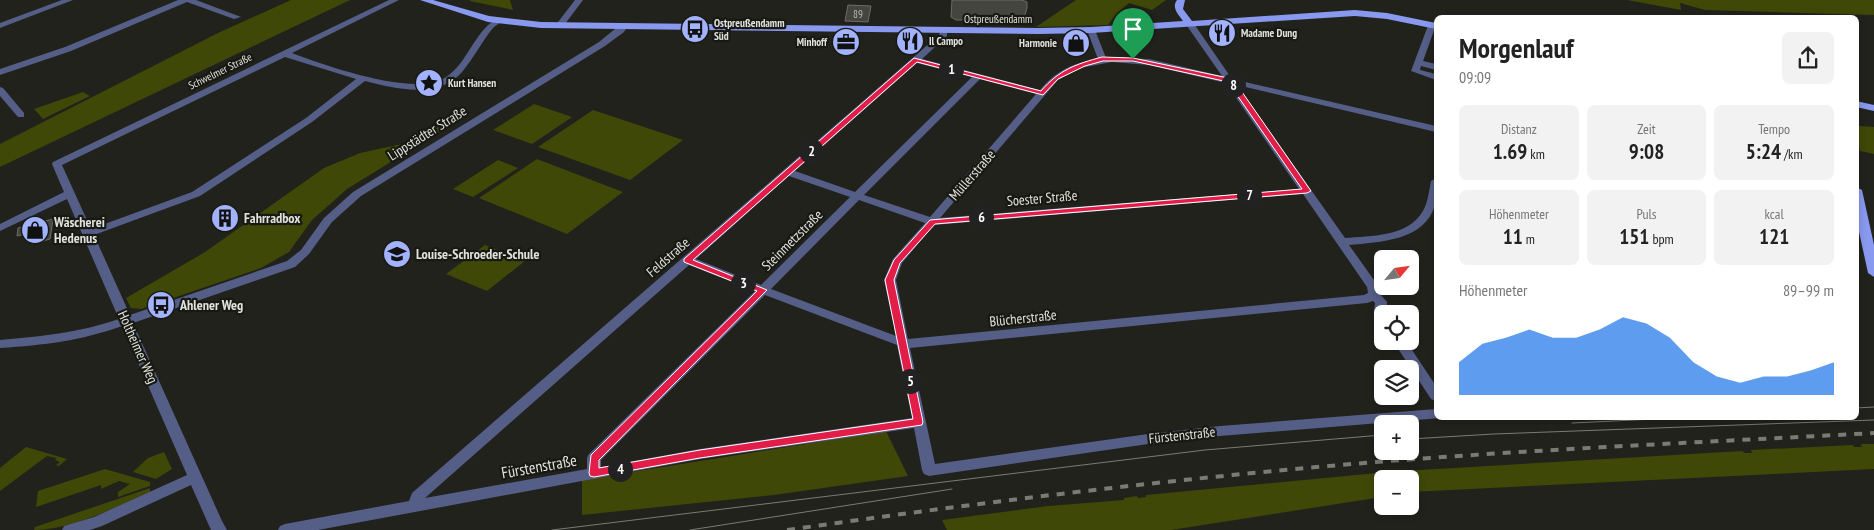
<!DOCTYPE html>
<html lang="de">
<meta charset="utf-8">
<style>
:root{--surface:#fff;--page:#f2f2f2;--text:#222;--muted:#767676;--accent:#1a73e8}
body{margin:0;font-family:"PT Sans Narrow",sans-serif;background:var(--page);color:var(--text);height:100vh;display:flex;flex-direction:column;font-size:19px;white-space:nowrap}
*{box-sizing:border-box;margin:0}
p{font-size:16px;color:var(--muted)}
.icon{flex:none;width:28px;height:28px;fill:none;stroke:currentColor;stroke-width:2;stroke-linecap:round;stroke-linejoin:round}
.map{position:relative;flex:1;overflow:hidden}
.drawer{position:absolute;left:1434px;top:15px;width:425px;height:405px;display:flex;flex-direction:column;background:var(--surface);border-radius:8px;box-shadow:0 2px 8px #0003}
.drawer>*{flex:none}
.needle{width:32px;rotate:61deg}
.tools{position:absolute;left:1374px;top:250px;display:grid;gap:10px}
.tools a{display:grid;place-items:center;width:45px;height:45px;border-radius:8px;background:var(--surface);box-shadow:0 2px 8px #0003;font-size:25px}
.pin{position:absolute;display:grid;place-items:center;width:42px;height:42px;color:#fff;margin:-51px -21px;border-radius:50% 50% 50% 0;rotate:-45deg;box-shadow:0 0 5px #0007}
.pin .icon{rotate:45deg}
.km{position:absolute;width:25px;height:25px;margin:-12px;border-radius:50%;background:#222;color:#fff;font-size:14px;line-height:25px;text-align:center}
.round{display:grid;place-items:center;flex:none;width:52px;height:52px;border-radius:8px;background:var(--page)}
.overview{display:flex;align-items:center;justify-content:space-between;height:85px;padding:0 25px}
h1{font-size:28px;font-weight:700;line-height:38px}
.metrics{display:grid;grid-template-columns:repeat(3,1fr);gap:8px;height:85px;padding:5px 25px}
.metrics div{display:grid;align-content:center;border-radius:8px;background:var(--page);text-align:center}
.metrics b{font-size:21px;font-weight:700}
.metrics small{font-size:14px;font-weight:400}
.metrics p{font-size:14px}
.chart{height:140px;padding:10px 25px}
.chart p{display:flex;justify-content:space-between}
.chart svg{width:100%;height:90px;margin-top:5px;fill:var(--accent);opacity:.7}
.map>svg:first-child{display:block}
.green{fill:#3f4807}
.building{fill:#43453e;stroke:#6b6d65}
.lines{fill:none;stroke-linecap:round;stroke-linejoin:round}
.minor{fill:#555e87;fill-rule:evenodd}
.major{fill:#8999ef;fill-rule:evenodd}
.tram{stroke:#7a7b76;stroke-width:1}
.rail{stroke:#7a7b76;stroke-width:4;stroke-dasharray:8 8;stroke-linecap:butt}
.route{fill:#e11d48;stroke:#fff;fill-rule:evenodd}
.labels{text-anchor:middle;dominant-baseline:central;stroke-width:4.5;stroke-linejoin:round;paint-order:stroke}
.number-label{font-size:11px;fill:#babbb6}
.far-street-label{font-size:11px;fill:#e1e2de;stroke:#181913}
.far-poi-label{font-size:11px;font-weight:bold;fill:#e1e2de;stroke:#181913;text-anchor:start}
.street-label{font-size:14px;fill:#e1e2de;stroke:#181913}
.poi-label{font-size:14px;font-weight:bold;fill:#e1e2de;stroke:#181913;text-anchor:start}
.near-street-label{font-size:16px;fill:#e1e2de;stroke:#181913}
</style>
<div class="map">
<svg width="1874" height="530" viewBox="0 0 1874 530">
<rect width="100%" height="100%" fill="#21221c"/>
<path class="green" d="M291,0H350L0,167V144L218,33Z
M510,0L513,10L470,1V0Z
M1076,0H1166L1152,10L1129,3L1117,13L1108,25L1036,27Z
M1627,0H1874V15L1705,10L1680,3L1681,10Z
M83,92L90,96L43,119L34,109Z
M534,104L572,117L532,144L493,130Z
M464,109L467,115L347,189L312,220L289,252L261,268L141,309L131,308L126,298L205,252L324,168L360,153L402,144Z
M593,110L683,140L630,180L538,147Z
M1860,126L1874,127V154L1860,151L1856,128Z
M537,159L623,192L567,234L479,198Z
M498,160L518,168L473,197L453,189Z
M485,245L525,261L487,291L446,274Z
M886,431L908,476L774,495L582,515V480Z
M1861,444H1874V469L1410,492V479H1382V497L1171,530H947L942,520L1048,506L1124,500V498L1137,496L1138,498L1146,497V495L1377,473L1378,475L1386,474V472L1742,451L1745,453H1752L1751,450L1852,445L1855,447H1862Z
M26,447L67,459L59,466L56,465L60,462L55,460L57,458L47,456L0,491V468Z
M164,452L172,469L156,479L133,472L148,458Z
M105,469L150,482V486L118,497V492L130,484L119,481L101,489V485L36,507L38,491Z
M150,488V492C116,507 71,530 34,530L35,527Z"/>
<path class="building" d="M952,0H1022L1027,2V8L1024,18L970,17L967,20H956L951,17Z
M848,5L871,6L868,22L845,21Z
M53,219L50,239L32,244L34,232L17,236L18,228Z"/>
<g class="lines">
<path class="minor" d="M62,0H73L0,28V23Z
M178,0H196L241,17L234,19L187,2L71,51L0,75V69L65,47Z
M389,0H399L292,53C326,66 399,91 434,82C445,80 452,73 459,65C470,52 482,24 498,19L502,21C499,24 496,25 493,28C482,41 474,58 462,72C439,99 395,89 365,81L312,122L200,196L94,235L130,315L287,261L301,250L324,218L353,192L599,42L621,24L628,26L624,32L605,46L361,196L332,222L309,254L295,267L133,323L222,521L227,530H211L191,485L102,526L90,530H62L64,526L94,517L187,475L122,326C80,341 45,345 0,348V340C44,336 77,333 119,319L67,199L0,231V224L64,192L52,164L53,162ZM285,57L356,79L306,118L192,192L91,229L62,165Z
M575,0H583L562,28H556L555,26Z
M1186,21H1192L1232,79L1436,126V132L1237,85L1345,238C1370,236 1408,237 1423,211C1428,202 1429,191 1431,181L1436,178C1436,187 1438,197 1435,205C1425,241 1379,242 1349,245L1379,287L1380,294L1387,302V314H1382V321L1378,320L1374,311L1375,303L1373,301L1367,303L910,348L935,464L1148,434L1220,426L1436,409V418H1441L1220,436L1148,444L929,476L924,474L922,470L914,428L700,459L318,530H278L280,526L285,524L409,501L412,493L939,35L941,29H947V36L922,59L1040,90C1057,70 1073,63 1098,59L1087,30L1091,28L1095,30L1106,58L1149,59L1222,76L1185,23ZM1112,62L1149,65L1226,83L1299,189L940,218L1058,80L1080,68ZM917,63L972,77L855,192L795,171ZM980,79L1036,94L930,217L864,195ZM789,176L850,197L761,285L696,259ZM1303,194L1367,287L1368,293L1364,295L908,339L896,280L902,263L934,225ZM859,200L925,223L893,259L884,280L896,336L771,289ZM689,265L755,291L589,454L587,458V469L425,498ZM765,295L897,345L912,418L700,449L601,467V460Z
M1429,23L1436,25L1423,61L1436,64V70L1421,66L1420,70L1436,74V80L1411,71Z
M0,87L3,88L24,113V117H18L0,96Z
M1393,341H1406L1436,386V401L1431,399Z"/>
<path class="major" d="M420,0H433L489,16L541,22L1038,28L1091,27L1183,21C1179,15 1171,8 1177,0H1185L1183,9L1192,21L1355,10L1387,13L1436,23V29L1387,19L1355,16L1091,33L1038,34L541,28L488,22Z
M1856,101L1874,105V111L1856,107Z
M1856,187L1862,190L1874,245V277L1868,273L1856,218Z"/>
<path class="tram" d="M1856,408L1874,407
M1572,423L1677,418
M1410,439L1494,434L1874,420
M552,530L1205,450L1382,435
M690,530L952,489"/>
<path class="rail" d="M787,530C983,502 1179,478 1376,462C1541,449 1708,442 1874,433"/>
</g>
<path class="route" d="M1102,57L1133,58L1233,79L1311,191L1307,193L935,224L900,263L894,280L923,422L922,425L700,458L594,477L590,476L589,473L591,455L757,291L684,262V259L914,58L1041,91C1059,70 1076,64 1102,57ZM1103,61H1133L1228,82L1302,189L930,220L894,260L885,280L913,419L700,450L599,468V460L767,290L693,260L917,62L1043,95L1058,79L1085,66Z"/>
<defs>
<g id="bus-disc" transform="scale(1.4375)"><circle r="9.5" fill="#a3b2fd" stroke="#181913"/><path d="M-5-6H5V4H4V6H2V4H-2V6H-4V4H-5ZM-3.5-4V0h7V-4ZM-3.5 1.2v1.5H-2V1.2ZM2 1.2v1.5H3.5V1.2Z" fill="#111"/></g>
<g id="restaurant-disc" transform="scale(1.4375)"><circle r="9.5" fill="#a3b2fd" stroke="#181913"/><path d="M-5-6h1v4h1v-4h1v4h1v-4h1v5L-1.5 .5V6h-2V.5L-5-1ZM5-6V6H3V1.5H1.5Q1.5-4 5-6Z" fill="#111"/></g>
<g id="office-disc" transform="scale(1.4375)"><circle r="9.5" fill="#a3b2fd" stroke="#181913"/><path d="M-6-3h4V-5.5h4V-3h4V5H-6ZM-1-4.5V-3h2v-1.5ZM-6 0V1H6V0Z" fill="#111"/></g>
<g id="shop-disc" transform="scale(1.4375)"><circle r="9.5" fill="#a3b2fd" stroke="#181913"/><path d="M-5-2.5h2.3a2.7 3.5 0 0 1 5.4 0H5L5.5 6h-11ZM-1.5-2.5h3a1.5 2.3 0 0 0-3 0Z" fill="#111"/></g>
<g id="sight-disc" transform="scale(1.4375)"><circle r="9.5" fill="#a3b2fd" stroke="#181913"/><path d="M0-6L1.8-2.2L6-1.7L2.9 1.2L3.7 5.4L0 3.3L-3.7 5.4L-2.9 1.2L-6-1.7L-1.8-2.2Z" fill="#111"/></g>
<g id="building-disc" transform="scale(1.4375)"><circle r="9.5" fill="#a3b2fd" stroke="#181913"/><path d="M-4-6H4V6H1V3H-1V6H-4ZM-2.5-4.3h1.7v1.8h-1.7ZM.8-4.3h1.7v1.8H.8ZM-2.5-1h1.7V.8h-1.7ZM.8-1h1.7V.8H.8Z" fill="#111"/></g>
<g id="university-disc" transform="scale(1.4375)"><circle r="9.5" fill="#a3b2fd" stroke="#181913"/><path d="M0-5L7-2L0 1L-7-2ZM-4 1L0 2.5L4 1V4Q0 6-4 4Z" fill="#111"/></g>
</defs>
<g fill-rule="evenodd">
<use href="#bus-disc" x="695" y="29"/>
<use href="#restaurant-disc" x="1222" y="33"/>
<use href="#restaurant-disc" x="910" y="41"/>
<use href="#office-disc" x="846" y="42"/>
<use href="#shop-disc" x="1076" y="43"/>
<use href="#sight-disc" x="429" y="83"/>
<use href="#building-disc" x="225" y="218"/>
<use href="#shop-disc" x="35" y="230"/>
<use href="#university-disc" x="397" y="254"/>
<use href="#bus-disc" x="161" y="305"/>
</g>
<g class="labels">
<g class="number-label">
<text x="858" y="14">89</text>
</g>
<g class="far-street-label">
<text x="998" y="19">Ostpreußendamm</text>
<text transform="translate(220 71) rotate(-26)">Schwelmer Straße</text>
</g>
<g class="far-poi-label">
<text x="714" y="23">Ostpreußendamm<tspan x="714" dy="13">Süd</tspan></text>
<text x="1241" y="33">Madame Dung</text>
<text x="929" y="41">Il Campo</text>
<text x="827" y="42" text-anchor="end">Minhoff</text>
<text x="1057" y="43" text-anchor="end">Harmonie</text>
<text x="448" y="83">Kurt Hansen</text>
</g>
<g class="street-label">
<text transform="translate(427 133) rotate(-32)">Lippstädter Straße</text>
<text transform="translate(972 175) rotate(-49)">Müllerstraße</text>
<text transform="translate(1042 198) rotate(-5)">Soester Straße</text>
<text transform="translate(792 240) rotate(-45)">Steinmetzstraße</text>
<text transform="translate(668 257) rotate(-41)">Feldstraße</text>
<text transform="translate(1023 318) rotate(-6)">Blücherstraße</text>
<text transform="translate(138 347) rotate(66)">Holtheimer Weg</text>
<text transform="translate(1182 435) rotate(-6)">Fürstenstraße</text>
</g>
<g class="poi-label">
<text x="244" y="218">Fahrradbox</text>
<text x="54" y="222">Wäscherei<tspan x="54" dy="16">Hedenus</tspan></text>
<text x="416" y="254">Louise-Schroeder-Schule</text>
<text x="180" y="305">Ahlener Weg</text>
</g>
<g class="near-street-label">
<text transform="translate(539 466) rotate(-10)">Fürstenstraße</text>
</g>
</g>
</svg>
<div class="tools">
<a><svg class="needle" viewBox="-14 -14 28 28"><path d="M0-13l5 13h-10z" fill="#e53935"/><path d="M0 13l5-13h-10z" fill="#767676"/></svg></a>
<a><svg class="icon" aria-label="locate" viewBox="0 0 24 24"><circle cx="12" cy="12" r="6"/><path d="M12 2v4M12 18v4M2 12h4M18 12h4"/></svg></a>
<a><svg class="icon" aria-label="layers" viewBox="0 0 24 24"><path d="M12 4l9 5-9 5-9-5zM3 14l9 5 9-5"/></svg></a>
<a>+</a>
<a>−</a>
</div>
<div class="pin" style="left:1133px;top:59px;background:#1e9e55"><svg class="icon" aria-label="arrive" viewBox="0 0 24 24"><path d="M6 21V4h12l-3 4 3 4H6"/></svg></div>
<b class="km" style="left:951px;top:69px">1</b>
<b class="km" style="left:811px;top:151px">2</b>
<b class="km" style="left:743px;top:283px">3</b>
<b class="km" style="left:620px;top:469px">4</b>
<b class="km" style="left:910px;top:381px">5</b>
<b class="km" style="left:981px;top:217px">6</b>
<b class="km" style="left:1249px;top:195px">7</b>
<b class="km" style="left:1233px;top:85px">8</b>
<section class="drawer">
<div class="overview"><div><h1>Morgenlauf</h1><p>09:09</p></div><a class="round"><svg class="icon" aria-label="share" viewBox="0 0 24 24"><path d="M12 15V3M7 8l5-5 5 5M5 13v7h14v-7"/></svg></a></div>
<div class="metrics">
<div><p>Distanz</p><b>1.69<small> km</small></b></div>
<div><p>Zeit</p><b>9:08</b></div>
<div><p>Tempo</p><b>5:24<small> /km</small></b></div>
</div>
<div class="metrics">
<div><p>Höhenmeter</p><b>11<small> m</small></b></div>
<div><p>Puls</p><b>151<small> bpm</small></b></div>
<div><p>kcal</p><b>121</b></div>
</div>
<div class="chart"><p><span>Höhenmeter</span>89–99 m</p>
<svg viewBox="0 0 160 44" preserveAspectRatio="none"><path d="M0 44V28L10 19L20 16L30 12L40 16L50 16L60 12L70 6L80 9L90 16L100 28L110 35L120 38L130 35L140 35L150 32L160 28V44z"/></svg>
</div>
</section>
</div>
